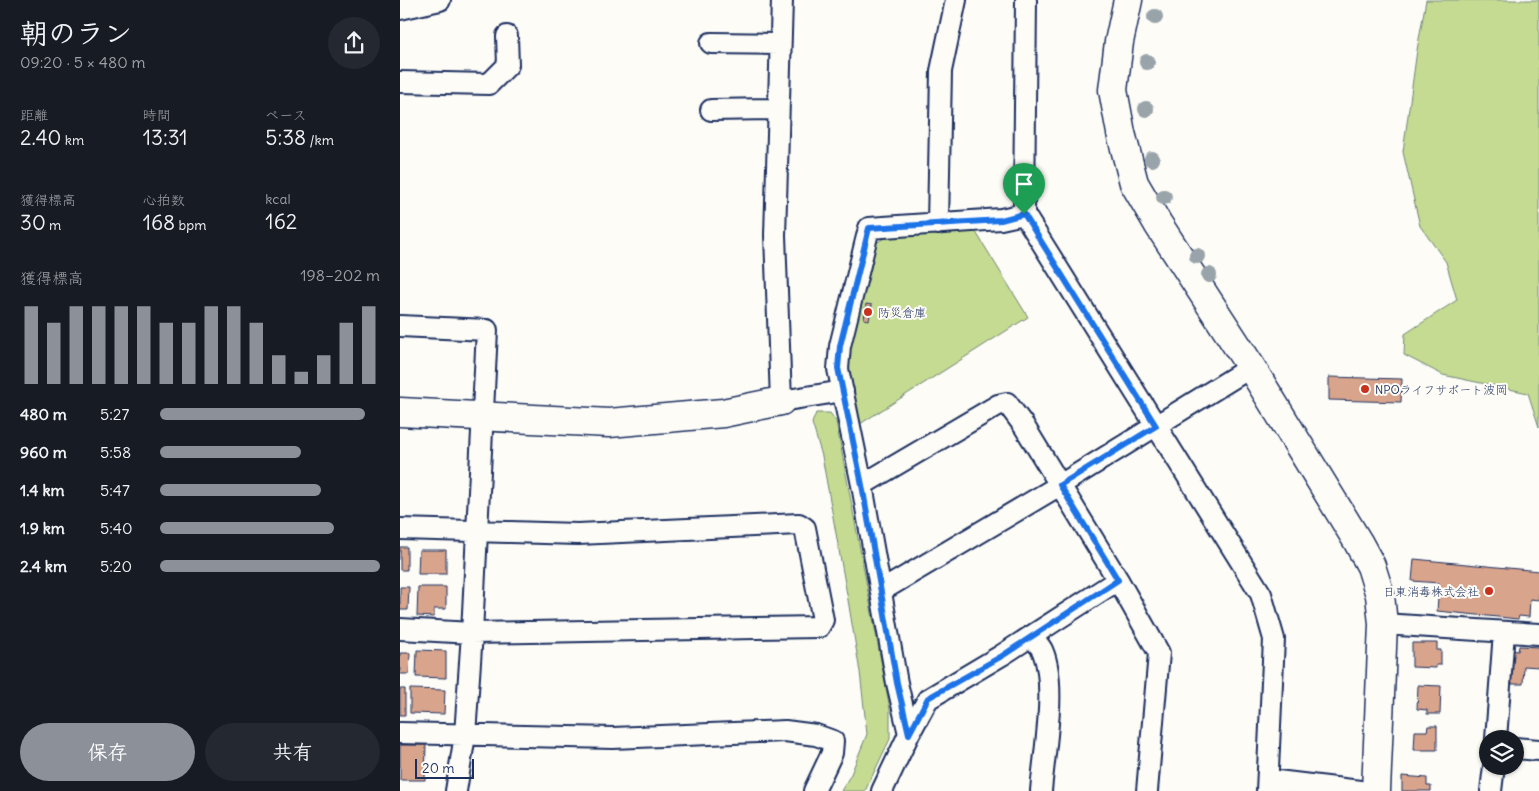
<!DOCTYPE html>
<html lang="ja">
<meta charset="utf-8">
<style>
:root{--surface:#171b24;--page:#242831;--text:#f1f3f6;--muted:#9ea1a6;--accent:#8c9099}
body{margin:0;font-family:Delius,"Klee One",sans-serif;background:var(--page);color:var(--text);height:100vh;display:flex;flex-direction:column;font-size:19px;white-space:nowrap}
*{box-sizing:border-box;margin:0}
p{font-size:16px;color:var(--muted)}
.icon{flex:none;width:28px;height:28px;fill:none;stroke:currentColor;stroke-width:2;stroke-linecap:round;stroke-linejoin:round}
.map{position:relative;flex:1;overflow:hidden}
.panel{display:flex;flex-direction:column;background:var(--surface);width:400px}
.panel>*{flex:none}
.controls{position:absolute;left:1079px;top:730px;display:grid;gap:10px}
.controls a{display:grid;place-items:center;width:45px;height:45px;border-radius:50%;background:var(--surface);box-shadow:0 1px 4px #0004;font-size:25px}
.scale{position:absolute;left:15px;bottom:12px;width:59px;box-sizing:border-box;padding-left:5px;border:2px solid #1b2f5e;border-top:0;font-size:14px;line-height:18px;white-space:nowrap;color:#1b2f5e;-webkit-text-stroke:4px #fdfcf7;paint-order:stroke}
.pin{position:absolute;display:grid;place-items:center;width:42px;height:42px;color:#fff;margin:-51px -21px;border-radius:50% 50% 50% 0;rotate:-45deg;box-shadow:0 0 5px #0007}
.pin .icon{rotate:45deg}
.round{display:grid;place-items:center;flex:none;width:52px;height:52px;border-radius:26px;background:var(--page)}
.head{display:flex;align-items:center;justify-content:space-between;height:85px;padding:0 20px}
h1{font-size:28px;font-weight:600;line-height:38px}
.figures{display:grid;grid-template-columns:repeat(3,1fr);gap:8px;height:85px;padding:5px 20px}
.figures div{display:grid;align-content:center}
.figures b{font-size:21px;font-weight:600}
.figures small{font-size:14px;font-weight:400}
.figures p{font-size:14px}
.chart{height:140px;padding:10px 20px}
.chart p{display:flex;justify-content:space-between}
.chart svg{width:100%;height:90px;margin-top:5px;stroke:var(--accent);stroke-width:6}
.button{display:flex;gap:10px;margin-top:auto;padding:10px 20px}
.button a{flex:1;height:58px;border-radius:30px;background:var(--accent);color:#fff;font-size:20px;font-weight:600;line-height:58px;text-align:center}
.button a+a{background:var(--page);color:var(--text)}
ul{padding:0 20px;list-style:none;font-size:16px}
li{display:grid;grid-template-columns:80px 60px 1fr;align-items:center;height:38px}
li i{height:12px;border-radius:6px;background:var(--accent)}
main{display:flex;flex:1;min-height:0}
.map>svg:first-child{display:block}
.green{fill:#c5db91;stroke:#708578}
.building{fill:#d8a48c;stroke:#1b2f5e}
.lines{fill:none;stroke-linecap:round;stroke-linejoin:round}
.street-casing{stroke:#1b2f5e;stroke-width:24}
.secondary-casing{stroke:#1b2f5e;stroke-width:31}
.street{stroke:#fdfcf7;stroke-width:20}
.secondary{stroke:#fdfcf7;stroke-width:28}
.tree{fill:#98a3aa}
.route-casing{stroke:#fff;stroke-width:10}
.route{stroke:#1a73e8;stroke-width:6}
.poi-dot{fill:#c8321e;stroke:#fdfcf7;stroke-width:2}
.labels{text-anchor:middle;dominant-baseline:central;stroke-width:4;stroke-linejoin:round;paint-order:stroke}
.poi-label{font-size:12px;fill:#1b2f5e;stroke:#fdfcf7;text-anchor:start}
</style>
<main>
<section class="panel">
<div class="head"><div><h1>朝のラン</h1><p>09:20 · 5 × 480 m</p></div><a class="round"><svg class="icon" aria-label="share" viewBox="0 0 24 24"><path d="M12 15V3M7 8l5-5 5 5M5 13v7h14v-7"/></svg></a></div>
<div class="figures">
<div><p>距離</p><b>2.40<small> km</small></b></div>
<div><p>時間</p><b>13:31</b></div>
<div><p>ペース</p><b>5:38<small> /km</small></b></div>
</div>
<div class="figures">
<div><p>獲得標高</p><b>30<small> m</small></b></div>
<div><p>心拍数</p><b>168<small> bpm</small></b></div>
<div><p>kcal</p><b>162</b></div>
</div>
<div class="chart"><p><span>獲得標高</span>198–202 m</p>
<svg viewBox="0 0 160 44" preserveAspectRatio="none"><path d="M5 44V6M15 44V14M25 44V6M35 44V6M45 44V6M55 44V6M65 44V14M75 44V14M85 44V6M95 44V6M105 44V14M115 44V30M125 44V38M135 44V30M145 44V14M155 44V6"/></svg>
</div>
<ul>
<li><b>480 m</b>5:27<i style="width:93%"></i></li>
<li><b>960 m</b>5:58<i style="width:64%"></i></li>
<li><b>1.4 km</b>5:47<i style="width:73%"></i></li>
<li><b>1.9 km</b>5:40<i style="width:79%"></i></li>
<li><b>2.4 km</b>5:20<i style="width:100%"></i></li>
</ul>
<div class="button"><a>保存</a><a>共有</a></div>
</section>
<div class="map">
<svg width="1139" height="791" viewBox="0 0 1139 791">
<rect width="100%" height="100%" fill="#fdfcf7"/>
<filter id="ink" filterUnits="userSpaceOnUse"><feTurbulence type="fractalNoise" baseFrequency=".02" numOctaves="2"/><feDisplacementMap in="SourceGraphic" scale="10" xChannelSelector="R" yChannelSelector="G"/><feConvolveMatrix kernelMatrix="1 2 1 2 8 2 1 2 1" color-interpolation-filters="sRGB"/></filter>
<g filter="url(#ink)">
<path class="green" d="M1026,0H1139V427L1128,393L1043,375L1004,355L1005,334L1057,300L1046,262L1020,226L1003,152L1017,50Z
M574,229L628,317L460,424L448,361L473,245L484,238Z
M416,413H430L436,421L490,709V739L465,791H441L451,774L467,734L460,672L448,600L422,456L412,423Z"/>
<path class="building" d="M466,304L472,305L469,320L464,319Z
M929,377L1002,379L1001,402L929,400Z
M0,547H7V570H0Z
M19,550H46V574H18Z
M1014,559L1139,571V600L1130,599L1129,617L1119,616L1118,619L1037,611L1039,583L1012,581Z
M0,587H9L8,610H0Z
M18,587H46V609H34V617L17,616Z
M1012,643H1037V650H1041V665H1036V668L1012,667Z
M1119,646L1139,647V667L1124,666L1123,684H1109L1110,650L1118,651Z
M17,650L46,651V678L16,677Z
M0,653H10L9,674H0Z
M1018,685L1041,686L1040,714H1027V710L1017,709Z
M0,689H5V715H0Z
M10,689L45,690L44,714L10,713Z
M1028,726H1037V750H1014L1015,731H1027Z
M0,745H26L25,780H0Z
M1002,776L1027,778V786H1031V791H1002Z"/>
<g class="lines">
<g class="street-casing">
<path id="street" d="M382,0L375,235L381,401L443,391
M626,0L624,214L861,594L874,639L867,791
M0,9L40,0
M311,43L380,44
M0,82L89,84L108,65L107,36
M311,110L378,109
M538,224L541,71L556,0
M0,326L87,330L72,633L65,735L56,791
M462,485L598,405L607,403L624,426L718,580L759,653L747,791
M0,529L178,534L399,524L405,528L423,620L419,627L72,633L0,629
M481,591L660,485L851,367
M983,624L1139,634
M631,637C635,641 641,646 643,652C657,686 644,753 641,791
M0,733L213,738L385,731L416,735L433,741L432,753L414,791
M509,734L497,683L462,485L438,369L440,346L469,228L601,219L624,214
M1096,739L1104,632
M1115,748L1139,750
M869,780L960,791
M482,791L509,734L528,699L602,655L718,580
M1091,791L1094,766"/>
</g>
<g class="secondary-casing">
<path id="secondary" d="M728,0L719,42L713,90L721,133L734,183L758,224L851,367L958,542L971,566L980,595L983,624L976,791
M0,412L209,423L323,413L381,401"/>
</g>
<use href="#street" class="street"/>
<use href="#secondary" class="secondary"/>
</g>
<g class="tree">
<circle cx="755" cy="17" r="8"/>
<circle cx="747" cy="62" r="8"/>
<circle cx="746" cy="109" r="8"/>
<circle cx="752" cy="159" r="8"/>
<circle cx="764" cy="197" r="8"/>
<circle cx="797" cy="256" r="8"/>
<circle cx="809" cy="275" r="8"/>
</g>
</g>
<g class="lines" filter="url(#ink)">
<g class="route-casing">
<path id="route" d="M624,214L756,426L660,485L718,580L602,656L528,698L509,734L497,683L462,485L438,368L440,346L469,228L601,220Z"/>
</g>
<use href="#route" class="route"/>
</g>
<g class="poi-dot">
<circle cx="468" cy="312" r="5"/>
<circle cx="965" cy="389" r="5"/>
<circle cx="1089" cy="591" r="5"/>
</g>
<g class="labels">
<g class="poi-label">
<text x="478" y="312">防災倉庫</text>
<text x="975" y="389">NPOライフサポート波岡</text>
<text x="1079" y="591" text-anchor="end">日東消毒株式会社</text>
</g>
</g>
</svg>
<div class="controls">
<a><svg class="icon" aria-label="layers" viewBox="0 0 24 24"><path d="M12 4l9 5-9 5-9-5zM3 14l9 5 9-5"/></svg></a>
</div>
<div class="scale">20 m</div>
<div class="pin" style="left:624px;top:214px;background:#1e9e55"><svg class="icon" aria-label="arrive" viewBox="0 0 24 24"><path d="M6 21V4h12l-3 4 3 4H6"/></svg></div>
</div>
</main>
